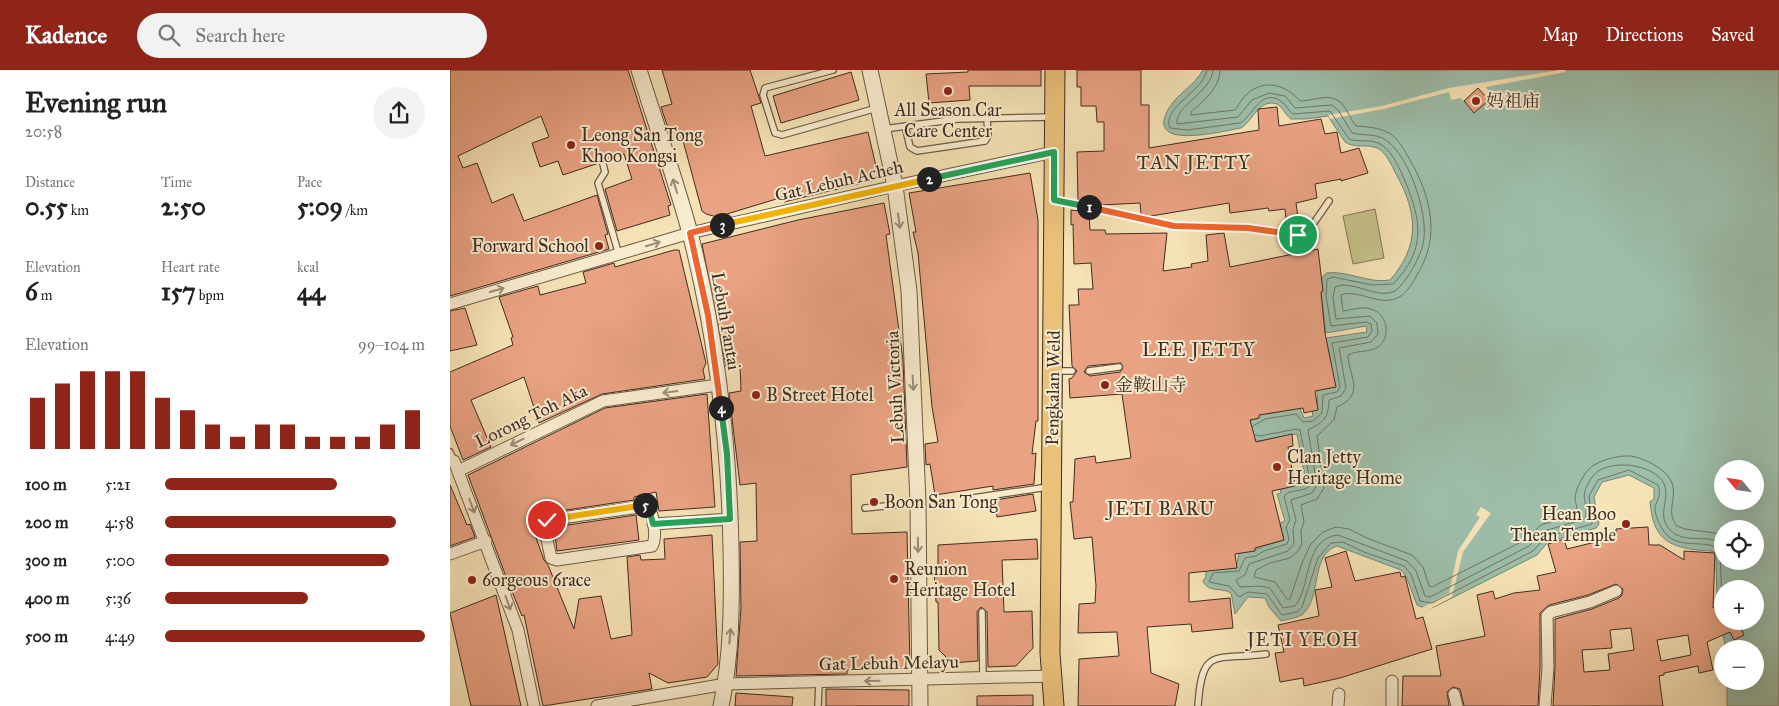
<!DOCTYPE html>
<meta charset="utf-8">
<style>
:root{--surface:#fff;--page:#f2f2f2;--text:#222;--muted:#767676;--accent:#8f2418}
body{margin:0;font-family:"IM FELL Great Primer","Noto Serif SC",serif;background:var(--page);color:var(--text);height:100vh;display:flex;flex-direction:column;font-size:19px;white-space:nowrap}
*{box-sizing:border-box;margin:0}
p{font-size:16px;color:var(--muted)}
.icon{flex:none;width:28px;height:28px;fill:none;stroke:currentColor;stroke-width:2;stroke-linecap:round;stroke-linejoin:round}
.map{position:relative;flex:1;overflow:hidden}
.panel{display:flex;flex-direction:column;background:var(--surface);width:450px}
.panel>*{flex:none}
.needle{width:32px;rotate:299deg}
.fabs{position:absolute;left:1264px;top:390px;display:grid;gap:10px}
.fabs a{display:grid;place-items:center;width:50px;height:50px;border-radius:50%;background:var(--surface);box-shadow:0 5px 20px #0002;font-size:25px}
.pin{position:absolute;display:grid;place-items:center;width:42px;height:42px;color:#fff;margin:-21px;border:2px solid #fff;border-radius:50%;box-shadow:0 1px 5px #0007}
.km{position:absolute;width:25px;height:25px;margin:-12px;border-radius:50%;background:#222;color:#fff;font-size:14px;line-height:25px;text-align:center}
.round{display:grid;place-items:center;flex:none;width:52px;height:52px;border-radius:26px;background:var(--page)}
.summary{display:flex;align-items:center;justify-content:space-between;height:85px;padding:0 25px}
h1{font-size:28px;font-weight:800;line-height:38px}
.stats{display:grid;grid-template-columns:repeat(3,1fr);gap:8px;height:85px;padding:5px 25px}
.stats div{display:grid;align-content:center}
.stats b{font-size:25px;font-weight:800}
.stats small{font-size:14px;font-weight:400}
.stats p{font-size:14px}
.chart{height:140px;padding:10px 25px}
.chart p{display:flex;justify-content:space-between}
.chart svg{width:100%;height:90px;margin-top:5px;stroke:var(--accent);stroke-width:6}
ul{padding:0 25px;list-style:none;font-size:16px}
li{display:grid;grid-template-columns:80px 60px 1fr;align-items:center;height:38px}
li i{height:12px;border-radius:6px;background:var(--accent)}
header{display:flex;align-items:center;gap:30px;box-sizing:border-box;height:70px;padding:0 25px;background:var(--accent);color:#fff}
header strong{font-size:24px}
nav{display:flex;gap:28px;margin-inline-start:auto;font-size:18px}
.search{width:350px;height:45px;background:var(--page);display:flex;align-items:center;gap:12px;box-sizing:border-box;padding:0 18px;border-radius:28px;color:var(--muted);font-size:19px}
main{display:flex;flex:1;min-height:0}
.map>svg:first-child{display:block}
.green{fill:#c4c188;stroke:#827654}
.water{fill:#9dbeaa;stroke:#788473;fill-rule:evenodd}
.pier{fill:#f5e2b5}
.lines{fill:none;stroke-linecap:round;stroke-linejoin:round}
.shore{stroke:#6e7566;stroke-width:1}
.building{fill:#e9a282;stroke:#402c21;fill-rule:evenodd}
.service-casing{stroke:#6d5a46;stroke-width:8}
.minor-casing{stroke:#6d5a46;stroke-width:13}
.tertiary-casing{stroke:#6d5a46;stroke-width:17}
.primary-casing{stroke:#402c21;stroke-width:21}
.service{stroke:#f8eccf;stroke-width:5.5}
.minor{stroke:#f8eccf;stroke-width:11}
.tertiary{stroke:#f8eccf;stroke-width:15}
.primary{stroke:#eac17a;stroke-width:19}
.oneway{stroke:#9c8c78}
.split-1-casing{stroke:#fff;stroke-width:10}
.split-2-casing{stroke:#fff;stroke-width:10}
.split-3-casing{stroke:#fff;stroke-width:10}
.split-4-casing{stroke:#fff;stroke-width:10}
.split-5-casing{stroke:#fff;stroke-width:10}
.split-6-casing{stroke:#fff;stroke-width:10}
.split-1{stroke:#f0652b;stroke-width:6}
.split-2{stroke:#22a559;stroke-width:6}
.split-3{stroke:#f5b400;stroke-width:6}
.split-4{stroke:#f0652b;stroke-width:6}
.split-5{stroke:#22a559;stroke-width:6}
.split-6{stroke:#f5b400;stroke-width:6}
.poi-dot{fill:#8f2418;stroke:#f8eccf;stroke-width:2}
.labels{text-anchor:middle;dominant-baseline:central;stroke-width:4;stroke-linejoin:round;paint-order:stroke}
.poi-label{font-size:18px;fill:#402c21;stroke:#f8eccf;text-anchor:start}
.street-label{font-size:18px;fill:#402c21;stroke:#f8eccf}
.neighbourhood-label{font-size:19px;letter-spacing:1px;fill:#402c21;stroke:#f8eccf}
</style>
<header>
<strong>Kadence</strong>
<div class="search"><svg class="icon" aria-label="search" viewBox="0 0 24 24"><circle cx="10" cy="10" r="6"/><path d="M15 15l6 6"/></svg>Search here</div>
<nav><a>Map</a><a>Directions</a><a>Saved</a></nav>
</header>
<main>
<section class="panel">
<div class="summary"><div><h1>Evening run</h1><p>20:58</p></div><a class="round"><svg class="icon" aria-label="share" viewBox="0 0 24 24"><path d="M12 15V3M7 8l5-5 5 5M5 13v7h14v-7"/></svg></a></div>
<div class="stats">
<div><p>Distance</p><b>0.55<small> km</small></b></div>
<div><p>Time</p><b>2:50</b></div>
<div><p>Pace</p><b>5:09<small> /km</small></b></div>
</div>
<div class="stats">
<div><p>Elevation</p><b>6<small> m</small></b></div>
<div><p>Heart rate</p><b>157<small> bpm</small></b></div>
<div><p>kcal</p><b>44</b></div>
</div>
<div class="chart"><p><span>Elevation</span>99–104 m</p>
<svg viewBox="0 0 160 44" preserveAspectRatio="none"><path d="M5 44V19M15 44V12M25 44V6M35 44V6M45 44V6M55 44V19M65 44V25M75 44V32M85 44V38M95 44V32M105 44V32M115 44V38M125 44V38M135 44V38M145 44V32M155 44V25"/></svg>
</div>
<ul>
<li><b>100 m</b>5:21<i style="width:66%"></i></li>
<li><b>200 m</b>4:58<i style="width:89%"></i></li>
<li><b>300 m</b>5:00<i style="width:86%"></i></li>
<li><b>400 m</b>5:36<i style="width:55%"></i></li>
<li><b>500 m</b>4:49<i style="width:100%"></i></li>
</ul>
</section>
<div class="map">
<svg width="1329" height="636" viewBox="0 0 1329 636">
<rect width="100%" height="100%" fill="#f5e2b5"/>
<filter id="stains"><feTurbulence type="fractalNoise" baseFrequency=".004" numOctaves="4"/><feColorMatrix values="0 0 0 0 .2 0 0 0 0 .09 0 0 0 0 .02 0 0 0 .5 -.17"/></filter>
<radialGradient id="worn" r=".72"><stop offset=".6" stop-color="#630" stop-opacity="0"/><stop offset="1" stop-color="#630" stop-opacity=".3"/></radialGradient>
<path class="green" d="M925,139L934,188L903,194L893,146Z"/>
<path class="water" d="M753,0H1329V636H1277V611H1305V579H1276L1267,536L1266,483C1261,480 1254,481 1247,480C1214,476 1203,465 1200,432L1204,429V418L1179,405L1152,412L1144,427L1149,454L1146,458L1098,472L1087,485L984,537L977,539L967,535L956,506L951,500L887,476C860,485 872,527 853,544C848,548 838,549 831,551L819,537L815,528L798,527L785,544L781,523C771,517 758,523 753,511L756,507V499L786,498L789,483C805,481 818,474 834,470L830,453L835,451L827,424L831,423L830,419L856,413L847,364L808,371L805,369L799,353L801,350L809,348L807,329L813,328L817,344L850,338L854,348L863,346L862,341L868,340L867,320L885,317L876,268L917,262L916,256L876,263L871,222L873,221L872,208L876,203C897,200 919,214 940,210C970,176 968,143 946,104C942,96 937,84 929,79C918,73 905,79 895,72L878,46L856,49H841C835,45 833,37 827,34C809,28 803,51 791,58C772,61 693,82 719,38C728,23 744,16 753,0ZM1272,399H1305V431H1272ZM1272,459H1305V491H1272ZM1272,519H1305V551H1272Z"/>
<path class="pier" d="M1109,0H1115L1116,2L1036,17L1043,27L1024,43L1011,28L1001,30L999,22L934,39L880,49L878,45L932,36L999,18Z
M1031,437L1041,443L1013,482L1002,527L976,541L970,539L999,523L1008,481L1030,447L1026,445Z"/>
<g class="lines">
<path class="shore" d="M757,0C754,21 711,38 720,58L738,60L790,53C802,47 812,16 832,32C837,35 838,41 843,44L880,41L899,69C909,73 922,68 932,75C943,83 950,99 955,111C972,152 976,180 943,214L922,215L883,207L877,209L876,226L881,256L916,252L921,254L922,261L918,267L882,273L890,317L887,322L873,325L872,343L863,351L853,352L846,344L815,349L803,356
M763,0C762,22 724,36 727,54L788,47L802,30L819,23L835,26L845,38L882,35L888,40L902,63C914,66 925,63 936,70C959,86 977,141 974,168C973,180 966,193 960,203C956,209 951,217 945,221C926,230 903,209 885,217L883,227L886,249L920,246L927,253L928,264L921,272L889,278L896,318L891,326L879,330C878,350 874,351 858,360L867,415L862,423L841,430L846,450L843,459L844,474L838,481L799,494L795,505L786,510L790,517L810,516L820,518L833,538L845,536C862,515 853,469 888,465L957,491L966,501L975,526L980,527L1079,476L1094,461L1135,449C1140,432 1126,428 1143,406C1156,388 1205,393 1214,414C1221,430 1205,445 1221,461C1235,474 1258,464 1272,473
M770,0C770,18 753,31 741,42V45L785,40C789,35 792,28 797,24C815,8 836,15 850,31C864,31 882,21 893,35C898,41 901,50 906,56C917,57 928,57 939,63C949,69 954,80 960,90C981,127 991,167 967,205C963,212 958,221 951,226C931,239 909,218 891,225L893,241C902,240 912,236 921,239C937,243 942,267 928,277C919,283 906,280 898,285C899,307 916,324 887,337L884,350L867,366L874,418L867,429L851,435L854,452L851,461L852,473L849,480L840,488L820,493L806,500L804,507L825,512L837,529H840L852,493L861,474L873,462L886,457L899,459L919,469L962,485L973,497L979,516L982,517L1075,470L1091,455L1126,444C1128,439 1126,434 1125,429C1125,420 1132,408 1137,401C1144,391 1169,385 1180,386C1192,387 1214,398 1220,409C1230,425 1214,441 1227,456L1235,459L1272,464
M805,365L810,366L846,359L850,360L861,415C854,423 841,418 834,426L840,450L836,457L839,469L837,474L814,481L806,486L795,488L789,501L763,503L759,512L779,516L789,527L798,522L817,524L832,545L847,542L852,537L868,488L881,473L893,472L914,482L954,496L961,504L970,531L982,533L1083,481L1096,467L1142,454L1139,426L1148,410L1179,400L1208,415C1211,423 1209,426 1206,434C1202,442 1212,461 1218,466C1232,479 1259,469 1270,480L1272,533"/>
</g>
<path class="building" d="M0,0H178L221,135L218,136L220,145L167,161L155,119L182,109L174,84L151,90L149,93L113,105L108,91L90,97L82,73L99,67L91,46L8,86L13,98L27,93L42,133L63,124L74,151L147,125L158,164L155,165L159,179L0,226Z
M212,0H300L311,33L301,36L315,86L418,62L429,109L334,132L333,127L267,147L256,144L252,141L232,67L222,70L211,37L222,34Z
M518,0H591V16H519L520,30L479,33L476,4L518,2Z
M627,0H691V35H699V78L809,60L808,39L827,37L829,56L871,49L875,64L887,62L891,83L909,78L918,103L891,111V109L865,114L867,128L846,133L848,148L836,149L835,139L819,141L818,138L780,143L779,133L701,146L691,144L690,133L651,135L628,130L627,82L654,81V52H647L646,36H631V17H627Z
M401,2L409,30L331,53L323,26Z
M1028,18L1039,30L1024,43L1014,31Z
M580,103L588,150V351H586L582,384L586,383L584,414L543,420V416L485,425L480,394L476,395L475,374L488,372L482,337L468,183L463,162H466L459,123Z
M434,133L440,164L436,165L453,290L457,397L401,405L402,464L457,462L460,598L397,600V604L286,606L291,538L290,472L307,471L306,413L290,415L279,323L291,321L290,295L276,297L252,174L348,150Z
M621,140L639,142L640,160H655L656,164L717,163L713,201L742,197L741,194L758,191L756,165L774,163L780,197L868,179L873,221L871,222L875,263L886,317L865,321L868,340L854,343L853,338L809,345V348L800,350L806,372L842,364L843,376L838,377L845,416L822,421L834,470L805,478V481L785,484L787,498L739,503V532L780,528L783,558L742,562L741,554L697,557L701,603L729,614L725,636H628L629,589L669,586L667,562L628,563L629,534L645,533L646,516L642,467L624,469L620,432H623L625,389L645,386L646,393L681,388L672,324L620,328L619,309L622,308L627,301L622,296L619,235H629L628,219H643L641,193L624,194L623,154L621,155ZM671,293L673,298L670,302L640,306L634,302L638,296Z
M224,180H229L256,293L253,300L255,309L152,324L89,353L74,307L21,330L41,377L13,390L0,356V302L63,275L61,268L63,267L49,227L88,216L90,225L136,213L133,202L164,193L165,197Z
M15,238L27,275L0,281V241Z
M257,324L265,437L209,441L206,422L184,427V430L96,443L79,448L94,490L98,495L124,559L129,529L151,526L161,569L182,565L177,487L190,485L191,490L215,489L214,469L262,465L268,594L257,607L218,613L199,603L202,619L93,636L74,545L72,546L55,504L18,405L155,338Z
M0,415L17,455L20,454L25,467L0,476Z
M583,424L586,441L547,447L545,430Z
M186,445L189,470L107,481L104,457Z
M1198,457L1199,475H1210L1234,490V481L1265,483L1263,538L1272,534V551L1306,552L1291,558L1294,565L1284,570L1280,562L1257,572L1263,600L1249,603L1248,596L1214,603V605L1209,606L1213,636H1103L1105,598V549L1142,539L1169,528L1172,525L1173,519L1166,514L1138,525L1099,535L1090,543V598L1088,636H1014L1010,619L1003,617L997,622L999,636H952L953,606H991L986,576L1035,566L1027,525L1043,521L1045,529L1064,523L1090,520L1087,506L1106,502L1098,474L1114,469L1117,479L1166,467V459ZM1181,558L1184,580L1158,584L1160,600L1134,602L1132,580L1162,578L1160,560ZM1238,565L1241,585L1211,591L1207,570Z
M587,469L588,489L552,490L554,542L582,541L583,578L566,596L538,597L537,542L531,537L527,542L528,591L502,593L489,580L488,532H486L484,501L488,500V475Z
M896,481L905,511L950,502L951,507L955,506L966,549L973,547L982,579L890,608L854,616L853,608L830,612L825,583L834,582L828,555L869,546L865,520L882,517L875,488Z
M46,525L71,636H21L0,543Z
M376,619L459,620V636H376Z
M286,623L343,627L342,636H285Z
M583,625V636H527V626Z"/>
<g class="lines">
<g class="service-casing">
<path id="service" d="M383,0L315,18L313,25L325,63L332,65L427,38
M455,56L460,77L467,81L535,71L538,66L537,48
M434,59L508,49L601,47
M153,94L155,102L148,113L169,185
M607,130L724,156L799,158L848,165L859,160L879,131
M606,301H622
M639,301L669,297
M0,382L4,391L2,392
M523,428L598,417
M415,438L466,433
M532,542L533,608
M368,636L369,612
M748,636C752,575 765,591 816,584"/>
</g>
<g class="minor-casing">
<path id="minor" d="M0,234L240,163L445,116L604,82
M4,391L68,560L84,636
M8,401L153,331L268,315
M197,436C204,442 207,468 202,476L107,490L101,488L94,456L97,450Z
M203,454L281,449
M0,484L36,471
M1004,624L1007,636
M147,636L276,614L603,606
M888,636L889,624
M942,636V611
M1095,636L1098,598L1097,546L1101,542L1140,532L1166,521"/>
</g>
<g class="tertiary-casing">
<path id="tertiary" d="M189,0C206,54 225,108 240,163C266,265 279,372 281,478C282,531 282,584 271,636
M420,0L445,116L459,221L468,433L470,636"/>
</g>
<g class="primary-casing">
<path id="primary" d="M604,636L600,583L605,0"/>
</g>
<use href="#service" class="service"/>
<use href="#minor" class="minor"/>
<use href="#tertiary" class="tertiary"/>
<use href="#primary" class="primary"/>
</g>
<defs><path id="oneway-shaft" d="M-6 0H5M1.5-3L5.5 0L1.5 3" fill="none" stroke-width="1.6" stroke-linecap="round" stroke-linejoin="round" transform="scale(1.25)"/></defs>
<g class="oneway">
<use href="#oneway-shaft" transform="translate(225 116) rotate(-107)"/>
<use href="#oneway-shaft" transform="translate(449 151) rotate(82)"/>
<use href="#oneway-shaft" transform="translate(203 174) rotate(-17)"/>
<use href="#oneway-shaft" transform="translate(47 220) rotate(-16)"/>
<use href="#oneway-shaft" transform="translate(463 313) rotate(87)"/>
<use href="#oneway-shaft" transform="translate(220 322) rotate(172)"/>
<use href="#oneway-shaft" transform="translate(67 372) rotate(154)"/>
<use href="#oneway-shaft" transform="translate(22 436) rotate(69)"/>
<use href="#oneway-shaft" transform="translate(468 475) rotate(89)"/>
<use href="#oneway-shaft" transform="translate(58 533) rotate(70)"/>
<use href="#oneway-shaft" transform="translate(280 566) rotate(-85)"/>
<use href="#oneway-shaft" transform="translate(422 611) rotate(179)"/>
</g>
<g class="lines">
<g class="split-1-casing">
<path id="split-1" d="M639,137L724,156L798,158L848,165"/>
</g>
<g class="split-2-casing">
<path id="split-2" d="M479,109L604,82V130L639,137"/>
</g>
<g class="split-3-casing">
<path id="split-3" d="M272,155L479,109"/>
</g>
<g class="split-4-casing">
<path id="split-4" d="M271,338L258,245L240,163L272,155"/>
</g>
<g class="split-5-casing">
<path id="split-5" d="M195,435L199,438L203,454L280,449L277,384L271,338"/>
</g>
<g class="split-6-casing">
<path id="split-6" d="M97,450L195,435"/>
</g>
<use href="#split-1" class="split-1"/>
<use href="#split-2" class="split-2"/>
<use href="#split-3" class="split-3"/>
<use href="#split-4" class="split-4"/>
<use href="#split-5" class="split-5"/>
<use href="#split-6" class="split-6"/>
</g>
<g class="poi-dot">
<circle cx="498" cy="21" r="5"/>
<circle cx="1026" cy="31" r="5"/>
<circle cx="121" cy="75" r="5"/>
<circle cx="149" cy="176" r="5"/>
<circle cx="655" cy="315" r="5"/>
<circle cx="306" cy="325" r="5"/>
<circle cx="827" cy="397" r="5"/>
<circle cx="424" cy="432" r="5"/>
<circle cx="1176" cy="454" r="5"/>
<circle cx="444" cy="509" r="5"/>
<circle cx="22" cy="510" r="5"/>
</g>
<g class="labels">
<g class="poi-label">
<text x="1036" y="31">妈祖庙</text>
<text x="498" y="40" text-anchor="middle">All Season Car<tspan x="498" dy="21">Care Center</tspan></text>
<text x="131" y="65">Leong San Tong<tspan x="131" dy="21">Khoo Kongsi</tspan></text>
<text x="139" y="176" text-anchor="end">Forward School</text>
<text x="665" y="315">金鞍山寺</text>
<text x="316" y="325">B Street Hotel</text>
<text x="837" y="387">Clan Jetty<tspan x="837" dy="21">Heritage Home</tspan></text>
<text x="434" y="432">Boon San Tong</text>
<text x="1166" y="444" text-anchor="end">Hean Boo<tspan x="1166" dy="21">Thean Temple</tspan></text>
<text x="454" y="499">Reunion<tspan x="454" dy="21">Heritage Hotel</tspan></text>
<text x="32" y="510">6orgeous 6race</text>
</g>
<g class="street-label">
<text transform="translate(389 111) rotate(-13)">Gat Lebuh Acheh</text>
<text transform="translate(276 251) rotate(80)">Lebuh Pantai</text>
<text transform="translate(445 317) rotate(-93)">Lebuh Victoria</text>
<text transform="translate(603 318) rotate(-89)">Pengkalan Weld</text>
<text transform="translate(81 346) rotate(-26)">Lorong Toh Aka</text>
<text transform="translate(439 593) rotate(-1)">Gat Lebuh Melayu</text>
</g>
<g class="neighbourhood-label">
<text x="744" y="92">TAN JETTY</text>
<text x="749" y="279">LEE JETTY</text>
<text x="711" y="438">JETI BARU</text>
<text x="853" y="569">JETI YEOH</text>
</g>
</g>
<rect width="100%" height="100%" filter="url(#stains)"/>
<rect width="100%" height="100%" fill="url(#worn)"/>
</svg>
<div class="fabs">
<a><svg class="needle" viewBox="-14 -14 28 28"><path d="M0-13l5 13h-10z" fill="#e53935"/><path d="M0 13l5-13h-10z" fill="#767676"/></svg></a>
<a><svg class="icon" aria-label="locate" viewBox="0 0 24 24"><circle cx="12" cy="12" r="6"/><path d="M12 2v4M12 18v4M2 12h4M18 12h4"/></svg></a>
<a>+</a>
<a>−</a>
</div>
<div class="pin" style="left:848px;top:165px;background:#1e9e55"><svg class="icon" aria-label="arrive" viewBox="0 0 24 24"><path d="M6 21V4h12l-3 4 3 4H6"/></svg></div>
<div class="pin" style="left:97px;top:450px;background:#d93025"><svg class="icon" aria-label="check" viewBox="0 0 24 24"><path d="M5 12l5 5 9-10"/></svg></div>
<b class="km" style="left:639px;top:137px">1</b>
<b class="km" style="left:479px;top:109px">2</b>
<b class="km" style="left:272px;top:155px">3</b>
<b class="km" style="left:271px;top:338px">4</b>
<b class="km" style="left:195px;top:435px">5</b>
</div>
</main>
